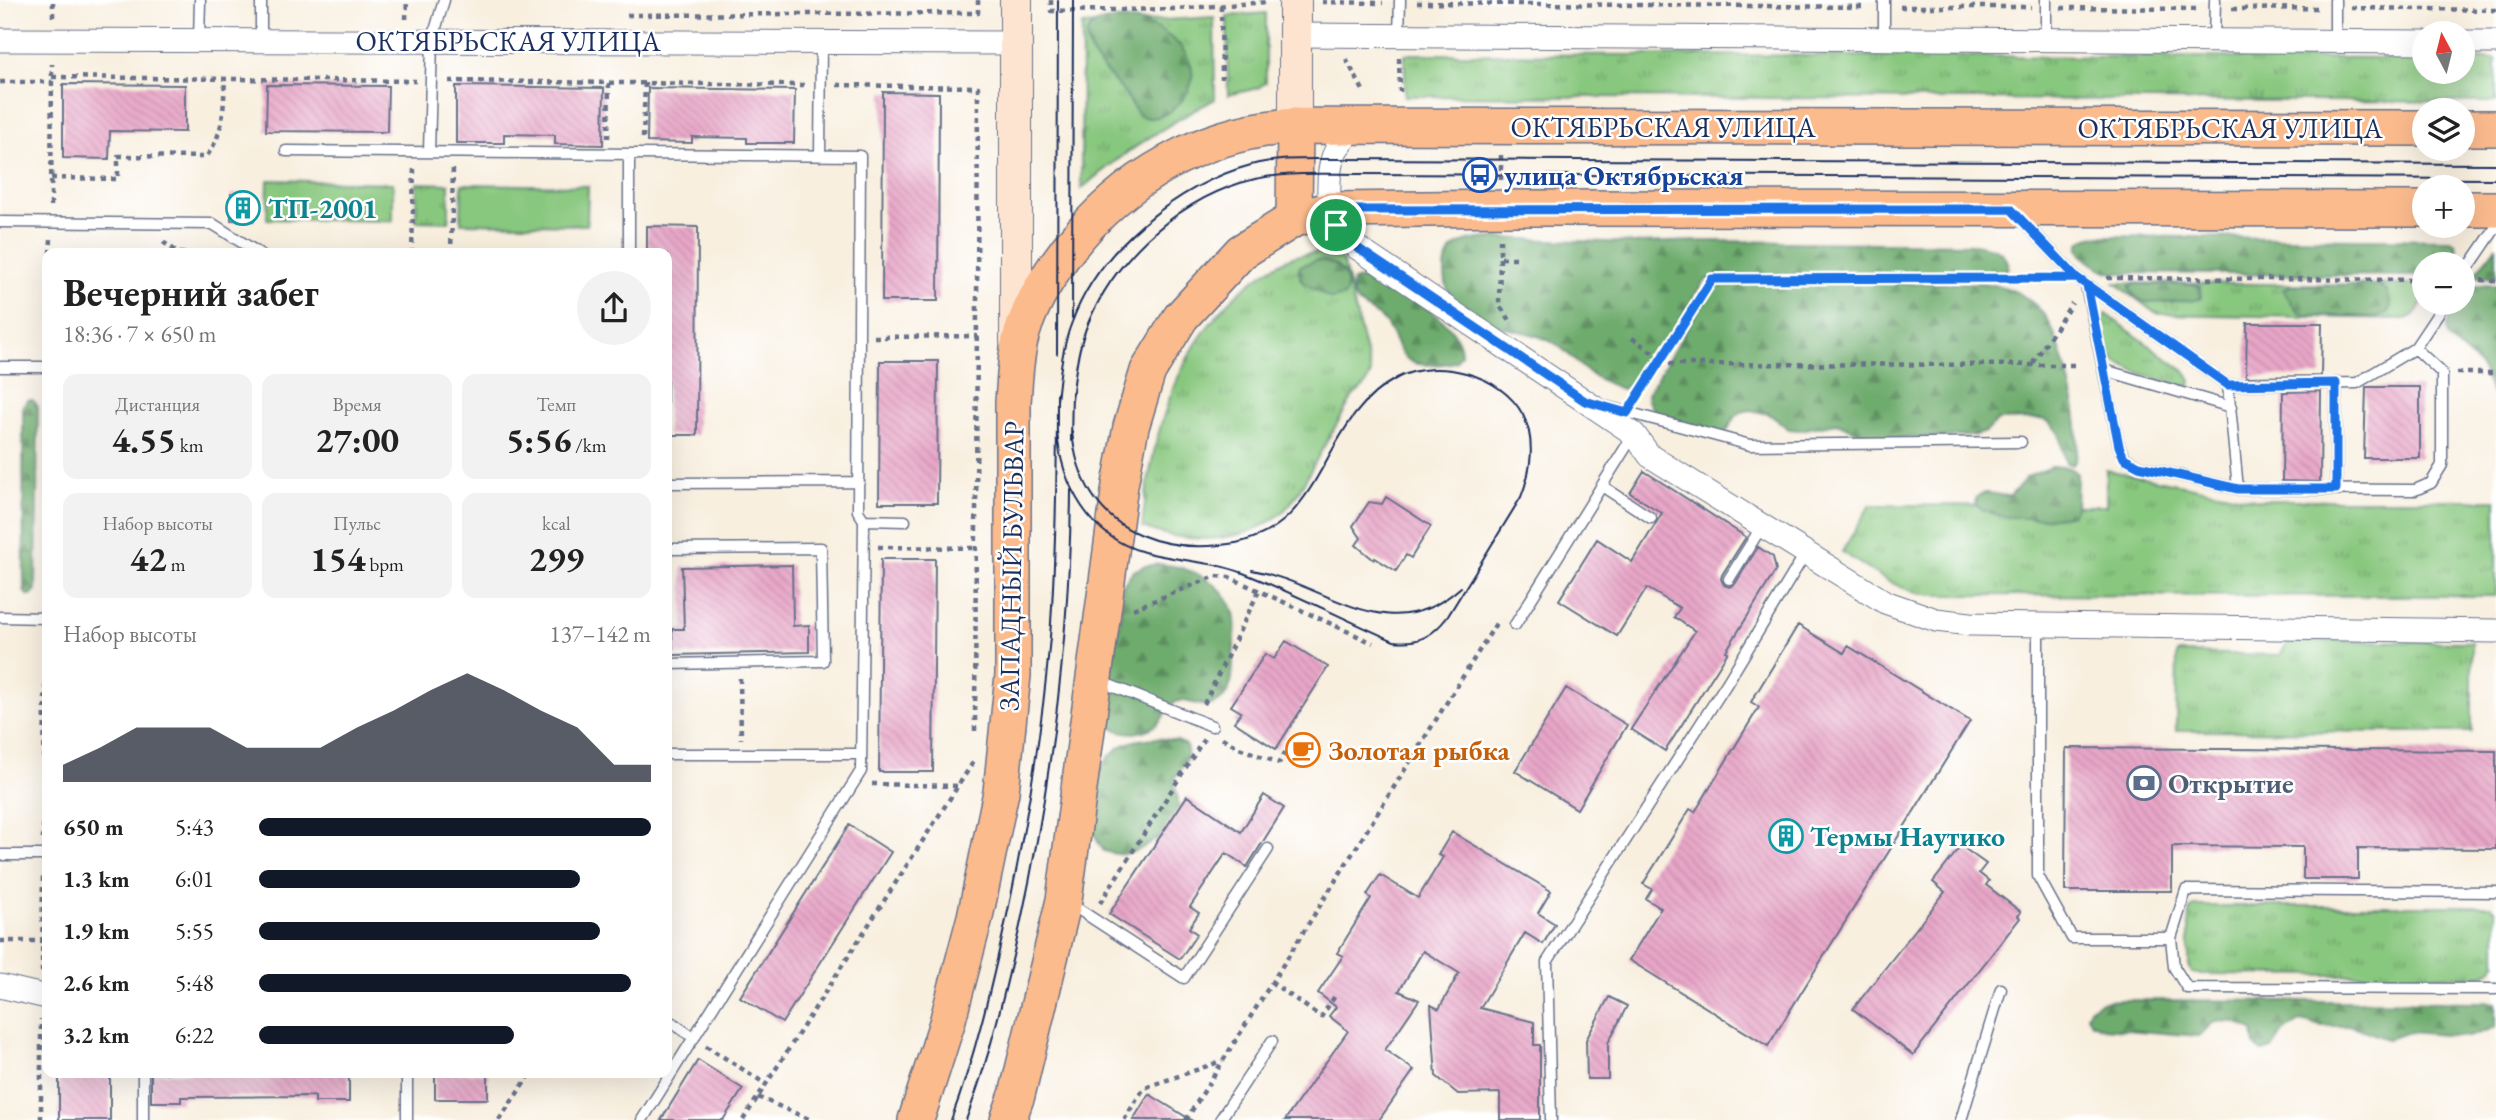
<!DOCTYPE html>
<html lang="ru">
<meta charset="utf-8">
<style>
:root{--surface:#fff;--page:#f2f2f2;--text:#222;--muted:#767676;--accent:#111827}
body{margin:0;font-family:"EB Garamond",serif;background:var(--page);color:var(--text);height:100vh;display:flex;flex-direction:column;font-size:26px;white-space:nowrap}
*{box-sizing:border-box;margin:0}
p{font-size:23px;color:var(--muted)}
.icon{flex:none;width:38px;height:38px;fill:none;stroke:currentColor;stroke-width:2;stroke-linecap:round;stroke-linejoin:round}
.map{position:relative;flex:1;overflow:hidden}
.sheet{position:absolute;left:42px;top:248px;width:630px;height:830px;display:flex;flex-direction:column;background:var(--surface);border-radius:14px;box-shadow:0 7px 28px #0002}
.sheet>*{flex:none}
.needle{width:46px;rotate:353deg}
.tools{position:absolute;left:2412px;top:21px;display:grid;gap:14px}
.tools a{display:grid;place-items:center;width:63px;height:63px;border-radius:50%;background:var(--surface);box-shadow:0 7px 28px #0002;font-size:35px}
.pin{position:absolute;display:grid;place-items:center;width:60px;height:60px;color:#fff;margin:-30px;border:4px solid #fff;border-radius:50%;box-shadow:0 2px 7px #0007}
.round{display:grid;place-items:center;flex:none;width:74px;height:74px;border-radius:37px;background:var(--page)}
.headline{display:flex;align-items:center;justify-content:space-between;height:119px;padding:0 21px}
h1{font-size:38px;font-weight:700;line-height:52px}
.figures{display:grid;grid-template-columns:repeat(3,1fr);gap:10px;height:119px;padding:7px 21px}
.figures div{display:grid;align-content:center;border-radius:14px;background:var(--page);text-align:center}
.figures b{font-size:35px;font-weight:700}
.figures small{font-size:19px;font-weight:400}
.figures p{font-size:19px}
.chart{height:196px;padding:14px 21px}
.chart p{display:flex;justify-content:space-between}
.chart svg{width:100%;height:126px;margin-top:7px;fill:var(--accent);opacity:.7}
ul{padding:0 21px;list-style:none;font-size:23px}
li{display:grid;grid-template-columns:112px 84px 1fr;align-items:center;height:52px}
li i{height:18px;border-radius:9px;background:var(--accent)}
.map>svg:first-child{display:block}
.grass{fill:url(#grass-tufts);stroke:#527b6e;stroke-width:2}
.forest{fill:url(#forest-firs);stroke:#446e66;stroke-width:2}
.park{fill:#88c77e;stroke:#527b6e;stroke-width:2}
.building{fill:url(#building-back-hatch)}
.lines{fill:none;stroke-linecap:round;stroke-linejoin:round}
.lane-casing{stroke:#68728b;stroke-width:13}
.street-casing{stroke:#68728b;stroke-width:25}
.secondary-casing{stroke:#68728b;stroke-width:34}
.primary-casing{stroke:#68728b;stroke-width:38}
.path{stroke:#68728b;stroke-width:4.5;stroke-dasharray:5 5;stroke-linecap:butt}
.lane{stroke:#fff;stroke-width:10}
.street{stroke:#fff;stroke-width:23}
.secondary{stroke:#fde4d1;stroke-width:32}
.primary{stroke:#fbbb8d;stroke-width:35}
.tram{stroke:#1b2f5e;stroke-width:2}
.route-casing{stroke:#fff;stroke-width:14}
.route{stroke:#1a73e8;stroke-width:9}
.labels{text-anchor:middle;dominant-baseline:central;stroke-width:5;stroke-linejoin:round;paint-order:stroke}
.street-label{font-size:28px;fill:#1b2f5e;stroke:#fff}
.transit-label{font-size:28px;font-weight:bold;fill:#164399;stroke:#fff;text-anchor:start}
.culture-label{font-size:28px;font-weight:bold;fill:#0d838f;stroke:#fff;text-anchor:start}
.food-label{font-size:28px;font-weight:bold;fill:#c56008;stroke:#fff;text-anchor:start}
.service-label{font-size:28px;font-weight:bold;fill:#4e5e75;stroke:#fff;text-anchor:start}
</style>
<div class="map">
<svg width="2496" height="1120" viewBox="0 0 2496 1120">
<defs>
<pattern id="grass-tufts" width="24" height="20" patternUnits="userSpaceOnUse" patternTransform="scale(1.75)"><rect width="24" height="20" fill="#88c77e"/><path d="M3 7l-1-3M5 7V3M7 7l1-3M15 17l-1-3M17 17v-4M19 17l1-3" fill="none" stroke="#6ea26a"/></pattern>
<pattern id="forest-firs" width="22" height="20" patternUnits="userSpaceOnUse" patternTransform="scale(1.75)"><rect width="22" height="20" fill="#6eac6d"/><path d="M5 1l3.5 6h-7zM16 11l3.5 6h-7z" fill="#5a8c5d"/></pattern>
<pattern id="building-back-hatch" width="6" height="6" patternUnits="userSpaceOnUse" patternTransform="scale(1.75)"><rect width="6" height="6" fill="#e8a6c7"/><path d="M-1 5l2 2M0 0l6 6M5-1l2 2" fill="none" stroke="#c68fad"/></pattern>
</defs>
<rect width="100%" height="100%" fill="#fff"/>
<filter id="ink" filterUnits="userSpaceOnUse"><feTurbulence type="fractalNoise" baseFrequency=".0143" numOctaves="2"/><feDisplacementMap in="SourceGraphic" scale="14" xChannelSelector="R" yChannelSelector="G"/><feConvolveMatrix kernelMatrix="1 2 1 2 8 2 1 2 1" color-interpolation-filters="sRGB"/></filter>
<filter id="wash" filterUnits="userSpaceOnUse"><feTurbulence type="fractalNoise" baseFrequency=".00686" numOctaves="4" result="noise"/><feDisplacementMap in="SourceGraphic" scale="28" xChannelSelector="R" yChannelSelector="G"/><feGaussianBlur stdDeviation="1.57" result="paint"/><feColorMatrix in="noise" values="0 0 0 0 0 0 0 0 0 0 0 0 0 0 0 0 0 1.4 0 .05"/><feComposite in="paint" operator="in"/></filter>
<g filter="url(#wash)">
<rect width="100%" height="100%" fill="#f8efdf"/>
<path class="grass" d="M1266,13V82L1258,88L1228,95L1227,16Z
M1214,17L1215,99C1166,125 1122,153 1081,189L1082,25Z
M1405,54L2424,58V72H2462V59H2496V102L1405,96Z
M417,183L449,184V222L416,221Z
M1328,251L1343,261L1371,373L1365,386L1353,396C1340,419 1326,442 1313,466C1304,482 1295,502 1280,514C1243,545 1185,544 1142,527C1152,434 1176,339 1254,280C1266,271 1281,260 1296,256C1306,253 1317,253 1328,251Z
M2115,283L2424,285C2424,299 2420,317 2403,319L2160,314L2154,312Z
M2106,314L2187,373L2191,380L2190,386C2177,386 2120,369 2112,358C2105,348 2104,331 2102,320Z
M2106,470L2259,500H2496V596L1934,595C1897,592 1872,571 1842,552L1870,505L2106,506Z
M2289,641L2472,642V732L2176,731L2177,653L2280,655Z
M2195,906H2491L2496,911V963L2489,972L2481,976L2197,974L2192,973L2189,965V911Z"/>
<path class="forest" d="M1134,20C1155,25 1180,39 1189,60C1200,83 1182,107 1161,116C1155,118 1146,119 1140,115C1132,109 1128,96 1121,89C1111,77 1067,37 1097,23C1107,18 1123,20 1134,20Z
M2100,236L2451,240L2456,243L2457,249L2449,264H2424V276L2116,273C2092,270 2055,239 2100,236Z
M1492,238L1634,243L1702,241L1974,244C1991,247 2006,248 2008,268L1999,274L1720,275L1704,281L1647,370L1635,381L1622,389C1608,384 1595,378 1584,369C1575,361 1566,351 1556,344C1529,328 1497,332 1471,314C1466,310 1458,306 1454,301C1444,290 1441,262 1452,250C1461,240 1479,239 1492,238Z
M2496,247V278L2477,277L2475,275Z
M1317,260C1337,262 1353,274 1345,296L1331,299L1303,282L1298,271L1300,266Z
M1364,278C1394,288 1461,318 1461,354L1456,361C1446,365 1422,366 1412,362C1396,354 1395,333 1384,321C1376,312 1361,308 1357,302C1353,296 1351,288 1353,281Z
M1731,283H1980C2006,285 2025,293 2042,312C2061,333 2089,442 2073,464H2068L2065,461L2059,433L2048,421L2041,419L1998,420L1985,432L1972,436L1874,439L1837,423L1800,430L1789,429L1769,414L1750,410L1741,412L1736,416L1724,435C1712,434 1697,434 1685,430C1670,426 1647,411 1647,394L1710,291L1715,286Z
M2134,284L2195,285L2200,287L2201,298C2193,302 2187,300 2179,301C2160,301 2139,310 2129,287Z
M2292,285H2377L2387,291L2391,306L2387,313L2375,317L2305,315L2298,312L2285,293L2284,289Z
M2496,285V400C2488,390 2488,380 2482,370C2465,343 2431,348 2455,303H2462L2464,290L2472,286Z
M28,400H33L38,408L36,590L31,595H27L24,591L23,406Z
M2051,467C2060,467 2071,465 2077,474L2076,508L2072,514C2051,520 1989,522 1975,503C1978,485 1998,497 2010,496L2027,477Z
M1159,564C1187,566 1223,581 1233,610C1238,625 1234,642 1233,658C1233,671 1233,688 1223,698C1204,716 1187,693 1172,704C1167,708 1165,716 1160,721C1147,735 1126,736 1111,727L1105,714L1106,692L1120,621L1123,585L1132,572L1144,566Z
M1157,738L1177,741L1186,745C1191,761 1181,767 1174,779C1175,790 1180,799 1178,811C1175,830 1143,851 1125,854C1118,855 1111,853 1104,851C1081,825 1091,765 1120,747C1131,740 1144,739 1157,738Z
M2119,1000L2482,1002L2496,1003V1027L2468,1037L2410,1032L2387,1039L2352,1026H2322L2300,1021L2283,1032L2272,1049L2263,1052L2255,1046L2253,1030L2235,1022L2215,1021L2199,1036L2103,1028L2091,1022L2087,1016L2090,1008L2100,1002Z"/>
<path class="park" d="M268,180L393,183V221L267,219Z
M462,184L588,186L587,225L461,223Z"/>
<g id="blocks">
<path class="building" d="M63,84L185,85V132L110,131L109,159L63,158Z
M267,85L388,86L387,132L266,131Z
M456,86L604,88L603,145L555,144V135L504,134V143H456Z
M648,88L795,90L794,143H747V138L692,137V143L647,142Z
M883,92L939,93L938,301H882Z
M231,194L254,195V221L231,220Z
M647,226L698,227L697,435H667V254H647Z
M2247,323H2322L2321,376L2246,377Z
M880,361H938L937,503H879Z
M2366,387H2420V458H2364Z
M2321,391L2320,482L2282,481L2283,392Z
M1644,471L1746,537L1722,575L1721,579L1724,585L1729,587L1735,584L1758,547L1773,557L1776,570L1726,651L1728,652L1665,751L1631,729L1695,631L1674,617L1680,608L1647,588L1617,636L1559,600L1597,539L1632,562L1662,513L1630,493Z
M1386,497L1431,526L1411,558L1406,555L1396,571L1375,558L1374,560L1356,545L1361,538L1353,526L1369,502L1382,504Z
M881,559H935L933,772H879Z
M792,565L793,626L809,625V652L673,655L672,629H684L682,567Z
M1798,625L1844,653L1848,646L1970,721L1768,1046L1629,960L1661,908L1646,899L1652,889L1643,884L1690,809L1695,812L1759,707L1751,702Z
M1286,641L1328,667L1276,749L1234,722L1241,712L1231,706L1265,654L1274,659Z
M1566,688L1627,725L1577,809L1515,771Z
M2066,748L2496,751V849L2358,848V879H2303V847L2172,846V891H2065Z
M1264,795L1284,808L1247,867L1226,853L1190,907L1199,913L1189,928L1197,934L1180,959L1109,914L1187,796L1241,832Z
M849,825L891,852L782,1023L740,997Z
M1452,832L1551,891L1538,913L1555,924L1543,944L1525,933L1480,1008L1534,1022V1045H1540V1120H1500V1093L1458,1094L1436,1076L1431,1005L1439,1009L1459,973L1423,951L1399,991L1419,1000L1385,1050L1414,1070L1379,1120H1285L1348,1031L1329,1016L1336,1007L1318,993L1343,956L1337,953L1371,898L1367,895L1380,875L1418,898L1443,857L1438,855Z
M1961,846L1986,864L1979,873L1989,881L1986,885L2021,912L2018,916L2020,918L1913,1055L1853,1009L1945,892L1933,882Z
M1609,997L1627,1006L1608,1043V1079H1587L1586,1040Z
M698,1060L743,1089L723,1120H661Z
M59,1073H110V1120H59Z
M151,1073H349V1102H315V1096L181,1097V1102H151Z
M435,1073H488V1099H435Z
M1149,1094L1191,1120H1133Z"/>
</g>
</g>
<g filter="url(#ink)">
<use href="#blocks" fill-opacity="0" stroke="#68728b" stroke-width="2"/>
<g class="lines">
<g class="lane-casing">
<path id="lane" d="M2335,0V41
M1399,36L1400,0
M1884,39V0
M2046,39V0
M199,40L200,0
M2214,40L2215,0
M261,41V0
M286,151L860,156L858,511L864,520L861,771L642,1120
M429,152L432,41L444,0
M629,154V254
M820,156L821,42
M2018,216L2077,278L2228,385L2357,383L2415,348L2445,303
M0,222L213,224L260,254
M2462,277L2496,227
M2086,285L2119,446L2125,458L2139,466L2238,489
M0,367H47
M2104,370L2231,407
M2336,383V489
M2228,385L2238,489L2415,490L2431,483L2442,465V373L2415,348
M1608,407L1750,445L2021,442
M667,483L859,482
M1602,486L1651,518
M864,520L905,521
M667,549L821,548L823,661L667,664
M1729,579L1762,526
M0,617L47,618
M1515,625L1634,434
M2038,625V876L2072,938H2171L2186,890L2496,892
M1099,681L1212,726
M667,754H861
M0,855H47
M1069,903L1184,978L1268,849
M2171,938L2174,967L2187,988L2496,989
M667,1019L694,1038
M143,1073V1120
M407,1120V1073
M1220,1120L1272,1041
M1551,1120L1547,962L1727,683L1805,554
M1961,1120L2001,989"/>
</g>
<g class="street-casing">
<path id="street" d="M1295,35L2424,42
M0,40L1016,43
M2462,42H2496
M1357,126C1332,148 1328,162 1329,195C1330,206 1330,217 1337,227C1343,234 1350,240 1356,247L1634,434L1650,456L1885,602L1936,620L1970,624L2496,631
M0,986L47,997"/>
</g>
<g class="secondary-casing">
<path id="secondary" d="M1295,126V0
M1016,342V0"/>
</g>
<g class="primary-casing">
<path id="primary" d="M2462,128H2496
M2462,209H2496
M1294,219L1295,126
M916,1120L947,1023L975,917L1001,792L1013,675V402C1015,379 1015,355 1022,333C1031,303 1049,274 1068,249C1123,178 1203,131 1295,126L2424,128
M1008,1120L1017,1095L1064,900L1120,485L1131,427L1148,371L1181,317L1241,252L1294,219L1330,210L1517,208L2424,209"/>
</g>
<path class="path" d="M1051,0V11L1175,9L1268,2
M1322,2L1383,3
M1417,3L1866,7
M1221,6L1222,79
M1900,7H2031
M2061,8L2199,9
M2351,8L2496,10
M2232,9L2318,8
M627,15L978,13V0
M53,17V0
M406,19L407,0
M1399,58L1400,92
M1346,59L1364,92
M52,77L416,81
M449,81L804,85
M0,82H52
M837,85L978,87L975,732
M608,138L609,83
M643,138L645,83
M51,178L118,179V156L206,157C225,132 223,110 225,79
M1501,180V154
M51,206L52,64
M1500,239V258H1519
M163,242L179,253L206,254
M50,254L51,239
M412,254L414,167
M451,254L453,167
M1500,258L1499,305L1510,320
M2107,278L2424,280
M2481,280L2496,281
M874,337L977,336
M1632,338L1662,359
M2033,363L2072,303
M1659,364L2078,365
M2457,373H2496
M1637,398L1712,279L2053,278
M878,547L976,548
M46,601L47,507
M1133,609L1216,576L1229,577L1373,643
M740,678L741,739
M1204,704L1259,591
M1222,738L1239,748L1279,763L1292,741
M872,784L958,786
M43,839L46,634
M1100,903L1204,739
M0,941H42
M42,972L43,872
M1271,982L1321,1017L1335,996
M706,1046L766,1084
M758,1097L811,1120
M41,1120V1019
M499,1120L531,1073
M743,1120L974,761
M1124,1120L1144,1088L1222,1061
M1186,1120L1497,622"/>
<use href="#lane" class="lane"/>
<use href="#street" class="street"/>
<use href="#secondary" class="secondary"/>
<use href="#primary" class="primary"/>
<path class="tram" d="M1072,318L1073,0
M1057,354L1058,0
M1072,400C1075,373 1078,346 1089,321C1118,254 1183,196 1255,179C1288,172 1323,174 1357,174L2496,179
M1057,401C1060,374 1062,347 1072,322C1098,250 1178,184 1251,165C1277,158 1304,159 1331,159L2496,164
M1057,431C1061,484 1089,537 1144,552C1177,561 1212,561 1243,573C1294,593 1343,619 1394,641C1419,644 1433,636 1448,616L1521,497C1531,472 1536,440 1523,415C1502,374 1436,357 1397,378C1314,422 1330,536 1220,545C1194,548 1165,545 1141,535C1097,517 1076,477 1072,431
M1071,441L1072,392
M1252,570C1327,584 1389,652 1461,587
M951,1120C975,1056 991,988 1006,920C1026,827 1042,732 1050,637C1056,556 1057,474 1057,393
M966,1120C990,1057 1005,991 1020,926C1051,783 1070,637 1071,490"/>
</g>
</g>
<g class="lines" filter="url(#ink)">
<g class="route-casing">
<path id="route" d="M1336,225L1330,210L2011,209L2077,278L2228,385L2336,383V489H2238L2139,466L2124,458L2119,446L2087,285L2077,278L1712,279L1627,413L1585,401L1356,247L1336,225"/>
</g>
<use href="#route" class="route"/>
</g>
<defs>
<g id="bus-ring" transform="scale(1.75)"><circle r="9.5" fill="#fff" stroke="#1a4fb4" stroke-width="1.5"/><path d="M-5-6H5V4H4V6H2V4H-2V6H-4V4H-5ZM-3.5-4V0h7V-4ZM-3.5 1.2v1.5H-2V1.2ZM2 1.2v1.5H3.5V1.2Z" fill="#1a4fb4"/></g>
<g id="building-ring" transform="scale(1.75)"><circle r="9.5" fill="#fff" stroke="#0f9aa8" stroke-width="1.5"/><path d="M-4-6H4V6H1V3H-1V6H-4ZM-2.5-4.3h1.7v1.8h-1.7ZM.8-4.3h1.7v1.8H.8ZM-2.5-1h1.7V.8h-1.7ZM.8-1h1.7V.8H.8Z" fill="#0f9aa8"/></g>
<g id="cafe-ring" transform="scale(1.75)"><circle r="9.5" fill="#fff" stroke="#e8710a" stroke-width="1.5"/><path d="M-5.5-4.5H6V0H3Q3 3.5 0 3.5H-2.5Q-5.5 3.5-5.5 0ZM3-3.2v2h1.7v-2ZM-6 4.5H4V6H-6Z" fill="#e8710a"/></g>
<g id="bank-ring" transform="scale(1.75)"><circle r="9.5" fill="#fff" stroke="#5c6f8a" stroke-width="1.5"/><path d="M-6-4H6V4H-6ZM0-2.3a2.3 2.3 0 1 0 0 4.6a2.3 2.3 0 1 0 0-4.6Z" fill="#5c6f8a"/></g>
</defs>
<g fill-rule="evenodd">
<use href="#bus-ring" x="1480" y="175"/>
<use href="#building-ring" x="243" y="208"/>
<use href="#cafe-ring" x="1303" y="750"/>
<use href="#bank-ring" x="2144" y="783"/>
<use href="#building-ring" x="1786" y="836"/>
</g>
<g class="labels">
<g class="street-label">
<text x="508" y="41">ОКТЯБРЬСКАЯ УЛИЦА</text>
<text x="1663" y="127">ОКТЯБРЬСКАЯ УЛИЦА</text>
<text x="2230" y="128">ОКТЯБРЬСКАЯ УЛИЦА</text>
<text transform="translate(1011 566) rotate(-89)">ЗАПАДНЫЙ БУЛЬВАР</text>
</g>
<g class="transit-label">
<text x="1504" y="175">улица Октябрьская</text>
</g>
<g class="culture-label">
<text x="268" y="208">ТП-2001</text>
<text x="1810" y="836">Термы Наутико</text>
</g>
<g class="food-label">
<text x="1328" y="750">Золотая рыбка</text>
</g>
<g class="service-label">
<text x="2168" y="783">Открытие</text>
</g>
</g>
</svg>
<div class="tools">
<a><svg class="needle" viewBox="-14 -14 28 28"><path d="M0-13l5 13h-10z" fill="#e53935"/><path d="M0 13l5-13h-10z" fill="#767676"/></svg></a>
<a><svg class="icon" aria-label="layers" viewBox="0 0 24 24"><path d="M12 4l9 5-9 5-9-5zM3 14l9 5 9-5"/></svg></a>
<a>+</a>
<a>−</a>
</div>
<div class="pin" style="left:1336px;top:225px;background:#1e9e55"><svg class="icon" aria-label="arrive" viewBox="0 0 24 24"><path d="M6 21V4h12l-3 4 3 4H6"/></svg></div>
<section class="sheet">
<div class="headline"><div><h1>Вечерний забег</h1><p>18:36 · 7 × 650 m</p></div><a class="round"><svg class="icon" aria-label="share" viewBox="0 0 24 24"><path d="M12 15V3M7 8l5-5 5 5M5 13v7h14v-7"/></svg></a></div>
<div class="figures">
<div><p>Дистанция</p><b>4.55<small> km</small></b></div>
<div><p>Время</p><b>27:00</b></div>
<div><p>Темп</p><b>5:56<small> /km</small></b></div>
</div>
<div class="figures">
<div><p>Набор высоты</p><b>42<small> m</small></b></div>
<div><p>Пульс</p><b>154<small> bpm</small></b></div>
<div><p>kcal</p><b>299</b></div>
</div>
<div class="chart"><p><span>Набор высоты</span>137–142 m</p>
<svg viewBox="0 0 160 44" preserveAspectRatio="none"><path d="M0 44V38L10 32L20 25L30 25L40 25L50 32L60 32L70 32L80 25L90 19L100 12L110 6L120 12L130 19L140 25L150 38L160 38V44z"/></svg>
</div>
<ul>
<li><b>650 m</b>5:43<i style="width:100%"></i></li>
<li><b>1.3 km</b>6:01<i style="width:82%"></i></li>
<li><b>1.9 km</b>5:55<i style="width:87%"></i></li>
<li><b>2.6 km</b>5:48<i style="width:95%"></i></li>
<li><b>3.2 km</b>6:22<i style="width:65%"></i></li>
</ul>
</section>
</div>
